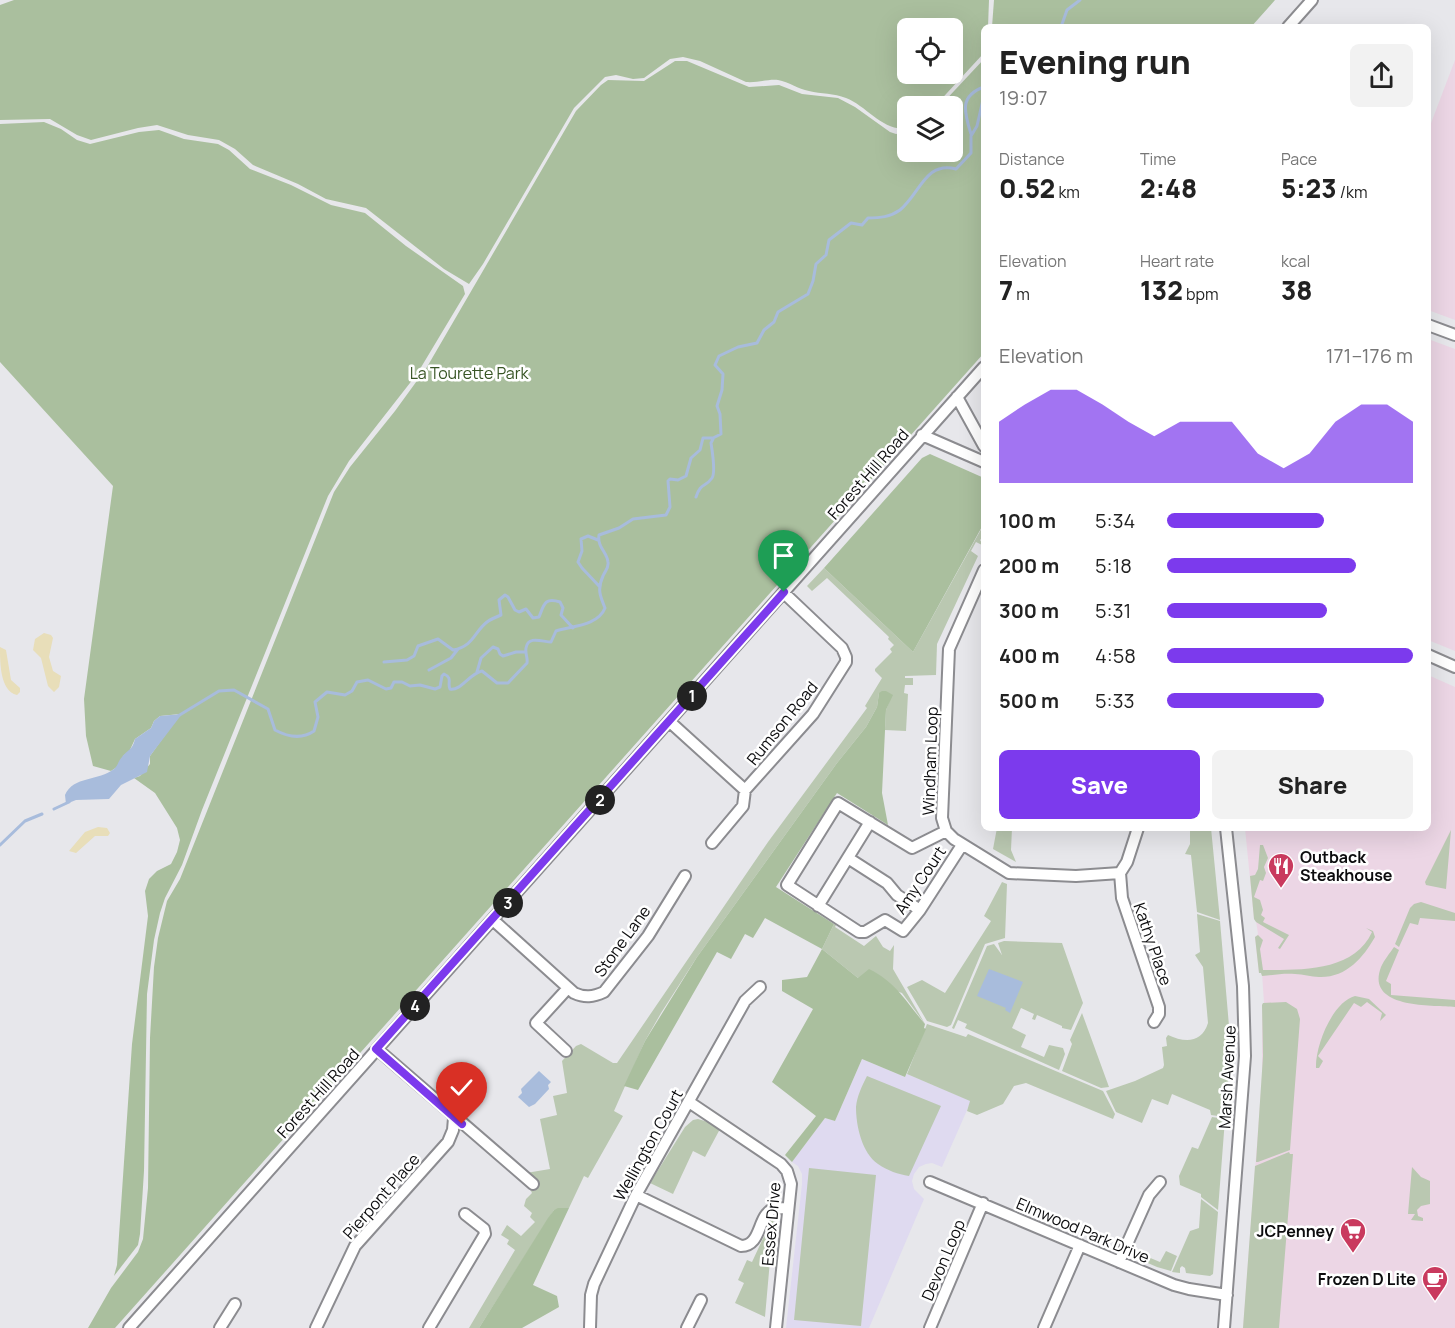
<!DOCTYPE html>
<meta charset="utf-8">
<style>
:root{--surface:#fff;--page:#f2f2f2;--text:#222;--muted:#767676;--accent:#7c3aed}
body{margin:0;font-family:Manrope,sans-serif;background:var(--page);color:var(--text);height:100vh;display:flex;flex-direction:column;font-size:22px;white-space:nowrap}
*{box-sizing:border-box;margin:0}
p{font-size:20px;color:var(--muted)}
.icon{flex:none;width:33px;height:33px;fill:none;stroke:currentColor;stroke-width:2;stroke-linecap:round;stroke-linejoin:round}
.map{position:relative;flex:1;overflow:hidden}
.side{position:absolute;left:981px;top:24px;width:450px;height:807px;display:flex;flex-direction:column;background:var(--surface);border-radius:9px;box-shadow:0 6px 24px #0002}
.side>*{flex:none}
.tools{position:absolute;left:897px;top:18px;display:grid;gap:12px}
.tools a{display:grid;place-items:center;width:66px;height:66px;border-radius:9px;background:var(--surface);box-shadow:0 6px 24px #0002;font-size:30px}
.pin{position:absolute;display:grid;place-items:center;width:51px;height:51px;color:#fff;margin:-62px -26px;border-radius:50% 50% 50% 0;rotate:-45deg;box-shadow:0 0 6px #0007}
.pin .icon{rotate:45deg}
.km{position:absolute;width:30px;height:30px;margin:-15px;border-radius:50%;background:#222;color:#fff;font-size:16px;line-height:30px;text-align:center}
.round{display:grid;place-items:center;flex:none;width:63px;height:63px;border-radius:9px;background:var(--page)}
.summary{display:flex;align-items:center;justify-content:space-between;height:102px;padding:0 18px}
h1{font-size:33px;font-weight:800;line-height:45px}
.metrics{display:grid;grid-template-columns:repeat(3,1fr);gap:9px;height:102px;padding:6px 18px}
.metrics div{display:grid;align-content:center}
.metrics b{font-size:26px;font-weight:800}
.metrics small{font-size:16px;font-weight:400}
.metrics p{font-size:16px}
.chart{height:168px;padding:12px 18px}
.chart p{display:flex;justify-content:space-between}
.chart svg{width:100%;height:108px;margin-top:6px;fill:var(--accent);opacity:.7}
.cta{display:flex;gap:12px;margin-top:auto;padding:12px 18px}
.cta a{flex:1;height:69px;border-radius:9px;background:var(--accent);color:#fff;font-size:24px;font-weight:800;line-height:69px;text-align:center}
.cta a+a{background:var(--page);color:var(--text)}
ul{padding:0 18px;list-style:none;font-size:20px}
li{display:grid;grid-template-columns:96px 72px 1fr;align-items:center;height:45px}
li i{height:15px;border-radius:8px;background:var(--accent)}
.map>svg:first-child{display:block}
.commercial{fill:#ecd6e5}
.education{fill:#dfdaf0}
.green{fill:#bac8b1}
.forest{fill:#aabf9e;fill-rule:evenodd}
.sand{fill:#e8deb9}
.water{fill:#a8bcdc}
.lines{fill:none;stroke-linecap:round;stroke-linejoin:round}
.stream{stroke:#a8bcdc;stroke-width:3}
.minor-casing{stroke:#8c8c90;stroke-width:14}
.minor{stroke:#fff;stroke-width:10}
.route-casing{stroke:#fff;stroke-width:12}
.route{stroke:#7c3aed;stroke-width:8}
.labels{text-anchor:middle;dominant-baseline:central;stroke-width:5;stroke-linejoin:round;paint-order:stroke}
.park-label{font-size:16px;fill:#385525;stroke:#fff}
.street-label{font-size:16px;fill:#0c0c0e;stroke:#fff}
.poi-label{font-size:16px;font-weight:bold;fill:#0c0c0e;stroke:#fff;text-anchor:end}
</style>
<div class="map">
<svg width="1455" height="1328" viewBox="0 0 1455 1328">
<rect width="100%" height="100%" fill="#e7e7eb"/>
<path class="commercial" d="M1455,60V320L1428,310V131Z
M1428,339L1455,349V651L1428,640Z
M1428,675L1455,687V1328H1243L1262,1078V1005L1264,1003L1262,973H1259L1255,937L1258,934L1256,921L1254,919L1245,828H1428Z"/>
<path class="education" d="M862,1059L905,1077L907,1074L971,1101L942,1167L932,1163L926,1164L919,1167L914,1174L912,1181L914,1189L924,1199L869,1328H786L802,1184V1174L798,1166L792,1162L825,1118L835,1121Z"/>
<path class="green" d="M984,524V536L980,540L984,546L976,542L971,551L978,556L937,644L936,675L905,676V678H913V685H905L904,693L908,694L906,731L885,730L886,710L892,695L879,693L877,707L866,727L837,763L697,957L661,1013L645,1041L614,1111L623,1116L588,1178L584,1176L569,1208L554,1210L479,1328H469L515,1250L507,1244L509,1240L501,1235L507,1225L521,1236L535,1222L530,1217L532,1213L524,1206L526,1199L532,1193L530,1189L537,1183L526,1173L550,1169L540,1119L557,1115L553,1096L567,1093L562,1061L576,1046L581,1044L613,1063H617L768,842L867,708L865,706L882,678L875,671V669L892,652L890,649L894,645L888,639L889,637L827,578L812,591L807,586L824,568L913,652Z
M997,828H1012L1011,850L1016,862L993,849Z
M1190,828H1211L1220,920L1197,912L1191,855L1185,854L1190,844Z
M1451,830L1446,889L1426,885L1425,882Z
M1260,845H1263L1268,858L1264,867L1266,873L1263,881L1260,880L1254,897L1260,900L1263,910L1261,915L1265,918L1263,922L1289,935L1280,949L1278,948L1284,939L1256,922L1254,919L1250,876L1255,875L1258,869Z
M1002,882L1007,884L1005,938L985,944L951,1025L947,1027L927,1021L907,987L922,980L945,993L991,921L984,916Z
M1421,902L1455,913V921L1420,918L1418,925L1410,923L1399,947L1395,944L1410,908L1414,904Z
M1197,914L1220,921L1229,1026V1071L1225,1117L1211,1115L1210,1110L1172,1094L1168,1105L1152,1099L1142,1123L1116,1112L1106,1091L1135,1081L1163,1068L1164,1065L1162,1047L1167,1046L1166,1038L1168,1035C1185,1043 1202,1043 1208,1023L1203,967L1195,955L1200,952Z
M834,924L836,925L835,927L864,946L876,936L883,947L890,951L894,945L893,969L925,1024L902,993L858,978L822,949Z
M1366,928L1373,931L1375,937C1363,958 1346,978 1319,977C1311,977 1303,974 1295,974C1284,973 1273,975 1262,976L1261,973H1259L1255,937L1258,935L1263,940L1260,949L1263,970C1300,970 1354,972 1372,932Z
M1004,941L1062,943L1083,1003L1071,1030L1062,1028V1026L1037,1015L1035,1020L1032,1019L1034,1014L1021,1008L1012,1028L1026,1035L1021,1047L1044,1057L1049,1045L1063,1048L1065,1054L1059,1070L965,1028L967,1024L958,1020L954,1029L952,1028L987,946L994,944L1002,955L998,943Z
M1394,947L1399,950L1386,981L1391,984V995L1455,1000V1007C1432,1005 1365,1009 1381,967C1384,960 1390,953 1394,947Z
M1355,996L1369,999L1386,1015L1380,1021L1382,1013L1367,1002L1361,1007L1354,1003L1318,1056L1323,1061L1319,1068H1316C1315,1047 1332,1002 1355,996Z
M1286,1002L1297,1009L1300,1019L1290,1150L1258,1162H1256L1263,1056L1262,1005L1263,1003Z
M1082,1013L1109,1087L1101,1088L1062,1071L1072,1044L1070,1040Z
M927,1024L966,1037L968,1034L1103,1091L1115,1114L1113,1119L1026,1083L1014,1086L1003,1104L977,1115L967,1111L970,1101L907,1074Z
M867,1076L941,1106L909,1176C898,1174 888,1171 878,1164C862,1153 856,1126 856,1107C857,1096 862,1086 867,1076Z
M1212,1117L1225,1119L1218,1210L1201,1197V1194L1180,1185L1179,1176L1192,1147L1198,1149Z
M698,1119L708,1122L720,1129L705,1157L693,1151L673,1194L650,1183L685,1127L693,1120Z
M1289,1152L1290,1154H1293L1279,1328H1243L1255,1166Z
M1412,1167L1421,1177L1430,1181V1204L1421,1206L1417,1210L1418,1216L1423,1218V1221L1411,1220L1415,1214H1408Z
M809,1168L876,1175L861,1326L794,1320Z
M1201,1199L1218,1212L1213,1274L1210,1276L1186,1273L1185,1268L1182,1266L1180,1268V1273L1172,1272L1190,1231L1199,1228Z
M774,1215L765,1317L735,1303L744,1283L738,1280L747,1260L752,1262Z
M1166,1251L1177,1256L1171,1271L1157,1267L1134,1257L1136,1252L1160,1262Z"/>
<path class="forest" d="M14,0H989L988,27H984L983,54L935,106H908L907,128C883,132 867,106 846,98C834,93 821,94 809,91C798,89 789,82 778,80C768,79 757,83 746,82L700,61L683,57L670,59L644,78L633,79L616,75L605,77L574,108L483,264L469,284L444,269L366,208L326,199L298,184L253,165L235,149L219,140L188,135L157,125L138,128L91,140L77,135L50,119L0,120V5ZM908,28H952V74H908Z
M994,0H1275L1251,27H992Z
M984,59V353L115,1328H88L111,1288L138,1252L143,1239L148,1188L150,1038L154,967L158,938L167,901L180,879L334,492L350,467L395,411L427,367L576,111L601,85L608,80L644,81L675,61H687L749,87L779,85L802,94L838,98L855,107L890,132L896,134L907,132L908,152H952V106H940Z
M44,122L61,129L77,140L90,144L139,132L159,130L184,139L218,144L229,150L250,169L291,185L331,205L365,213L406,246L463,286L465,294L417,374L349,461L328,496L202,810L182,865L165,898L160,913L154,940L147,994L144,1171L140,1234L138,1245L114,1276L117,1265L132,1044L148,916L145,891L149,879L157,871L171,864L177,852L180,840L177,828L155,793L134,778L140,776L150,764V756L180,714L160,716L154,721L151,728L135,739L129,752L124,755L117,767L111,771L93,766L86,736L84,699L113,486L0,362V124Z
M930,454L984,478V523L913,652L824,568L922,458Z
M882,691H886L893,695L886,710L882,793L888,825L837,793L776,887L834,924L822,949L858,978L869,969C896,982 906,1002 925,1024L924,1028L926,1029L905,1077L862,1059L835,1121L825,1118L792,1162L785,1155L816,1116L772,1082L813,1009L782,991V980L807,977L822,949L765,918L753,938L745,934L731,959L717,952L638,1090L624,1086L645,1041L697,957L837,763L866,727L877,707L879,693Z
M558,1208H569L533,1285L557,1296L559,1307L522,1328H479L548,1218L554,1210Z"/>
<path class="sand" d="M44,633L51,635L53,638L49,657L53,671L61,676L59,687L54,692L48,686L41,658L33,650L35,639Z
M0,647L6,650L11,680L20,688V692L17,695C0,691 0,663 0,647Z
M98,827L107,828L110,833L108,836H95L76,853L69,851L85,832Z"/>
<path class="water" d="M182,714L150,756L147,772L121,785L109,799L76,800L66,804L65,795C73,776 99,781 114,769C118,766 118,761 122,757C128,749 132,751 135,739L151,728L154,721L160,716Z
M989,969L1023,982L1010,1013L1005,1010L1006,1008L977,996Z
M539,1071L551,1082L548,1085L549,1089L535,1104L529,1107L518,1097L522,1093L521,1089Z"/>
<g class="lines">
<path class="stream" d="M1061,27L1067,10L1080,0
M971,134C965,114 958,96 984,87
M696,497C701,482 705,488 712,478C716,472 712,450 711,443L713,439
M598,540L588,536L581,539L582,551L578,562L582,568L599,586
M384,662L407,660L414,656L418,646L438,639L453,650C474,646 474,632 487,622C491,619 496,617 501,615L499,600L505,595L508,597L515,610L519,612L526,609L533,618L539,617C544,605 544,597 560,602L563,608L561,615L573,628
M429,670L451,658L458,649
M477,672L481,658L493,647L498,649L500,654L503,656L516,652H526
M178,716L219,691L234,690L268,709L275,730C288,737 301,740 314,731L318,717L315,702L327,692L345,695L352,691L357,682L368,680L386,689L391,688L394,682H402L410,686L420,685L435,689L440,687L442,676L444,674C453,678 447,683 450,689C461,691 469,674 482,671L497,683H508L527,663C528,658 525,654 526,648C528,635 543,642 551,642L556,631C571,626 598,626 605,608C600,596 597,589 603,576C605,571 609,568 608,562C607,552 597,547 599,535L619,528L633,519L666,515L670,507L668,481L670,479L678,480L686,476L691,458L700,450L703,438H713L721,434L720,414L717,406L722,390L723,374L715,365L719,356L738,347L757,343L764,330L774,322L778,312L808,294L813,281L816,264L826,255L829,240L851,223L862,225L868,218C880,218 890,217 900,210C920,194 925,161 956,169L971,153V136L977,126L984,95
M54,809L69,802
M0,845L25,821L42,814"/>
<g class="minor-casing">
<path id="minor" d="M1288,27L1312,0
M1428,325L1455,335
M957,397L984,446
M922,435L984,462
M984,570L949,649L942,818L946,831L954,839L1009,873L1076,876L1120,873
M1428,655L1455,667
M670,722L745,790
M946,831L912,848L838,803L787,885L859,932H865L885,920L903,931L920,910L962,845
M712,843L743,806L745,790L813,714L846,662V657L842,648L784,593
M848,858L887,883L897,895L920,910
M1120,873L1122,898L1159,1007V1014L1154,1022
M1120,873L1127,862L1138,828
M818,906L870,822
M493,920L574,993C585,998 593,997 604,992L648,936L685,876
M377,1049L533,1184
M566,1051L536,1023L568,988
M689,1102L781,1164L787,1171L791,1184L776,1328
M930,1182L1174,1285L1189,1289L1227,1295
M636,1195L741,1246C762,1246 757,1216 773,1209C777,1208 784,1208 788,1208
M1119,1262L1149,1195L1160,1182
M129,1328L984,367
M220,1328L235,1304
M316,1328L355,1246L448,1142L453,1130L454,1118
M429,1328L485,1234L484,1229L465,1214
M590,1328L591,1295L594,1284L636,1195L745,1001L760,987
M687,1328L701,1300
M930,1328L983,1203
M1044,1328L1080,1245
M1224,1328L1245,1056L1243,986L1226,828"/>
</g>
<use href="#minor" class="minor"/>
</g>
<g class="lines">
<g class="route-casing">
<path id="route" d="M462,1124L376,1049L784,592"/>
</g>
<use href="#route" class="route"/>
</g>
<defs>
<g id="restaurant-pin" transform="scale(1.35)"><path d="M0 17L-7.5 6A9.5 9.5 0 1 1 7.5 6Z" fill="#c93a5e" stroke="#fff"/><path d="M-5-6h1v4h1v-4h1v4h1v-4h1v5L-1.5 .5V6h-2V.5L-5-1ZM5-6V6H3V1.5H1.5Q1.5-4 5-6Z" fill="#fff"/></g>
<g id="supermarket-pin" transform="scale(1.35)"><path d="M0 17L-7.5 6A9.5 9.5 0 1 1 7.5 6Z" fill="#c93a5e" stroke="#fff"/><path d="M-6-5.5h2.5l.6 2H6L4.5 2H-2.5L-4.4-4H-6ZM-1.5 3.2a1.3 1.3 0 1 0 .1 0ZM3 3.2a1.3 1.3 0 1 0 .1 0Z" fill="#fff"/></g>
<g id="cafe-pin" transform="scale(1.35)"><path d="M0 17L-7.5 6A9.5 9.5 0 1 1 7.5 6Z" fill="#c93a5e" stroke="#fff"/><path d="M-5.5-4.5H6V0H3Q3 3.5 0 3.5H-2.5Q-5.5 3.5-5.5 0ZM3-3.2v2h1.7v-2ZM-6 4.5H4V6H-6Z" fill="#fff"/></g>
</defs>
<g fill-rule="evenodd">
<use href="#restaurant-pin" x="1281" y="866"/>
<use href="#supermarket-pin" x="1353" y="1231"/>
<use href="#cafe-pin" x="1435" y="1279"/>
</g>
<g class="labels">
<g class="park-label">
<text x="469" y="373">La Tourette Park</text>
</g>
<g class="street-label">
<text transform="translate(868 474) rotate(-49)">Forest Hill Road</text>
<text transform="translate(782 723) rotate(-51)">Rumson Road</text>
<text transform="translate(930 761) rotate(-88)">Windham Loop</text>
<text transform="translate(920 880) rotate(-56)">Amy Court</text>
<text transform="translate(622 941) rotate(-54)">Stone Lane</text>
<text transform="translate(1153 944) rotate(71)">Kathy Place</text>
<text transform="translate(1227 1077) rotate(-87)">Marsh Avenue</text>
<text transform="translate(318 1093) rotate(-48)">Forest Hill Road</text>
<text transform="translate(648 1145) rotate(-61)">Wellington Court</text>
<text transform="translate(381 1196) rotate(-49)">Pierpont Place</text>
<text transform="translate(771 1224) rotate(-85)">Essex Drive</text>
<text transform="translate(1083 1230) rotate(23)">Elmwood Park Drive</text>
<text transform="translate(943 1260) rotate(-67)">Devon Loop</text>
</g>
<g class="poi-label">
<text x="1300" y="857" text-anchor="start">Outback<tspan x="1300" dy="18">Steakhouse</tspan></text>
<text x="1334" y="1231">JCPenney</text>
<text x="1416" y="1279">Frozen D Lite</text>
</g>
</g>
</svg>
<div class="tools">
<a><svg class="icon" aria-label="locate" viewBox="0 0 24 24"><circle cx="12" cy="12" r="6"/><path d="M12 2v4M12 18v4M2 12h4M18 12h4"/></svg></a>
<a><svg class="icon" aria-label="layers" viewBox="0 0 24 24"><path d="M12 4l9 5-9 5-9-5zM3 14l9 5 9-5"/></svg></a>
</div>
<div class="pin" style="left:784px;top:592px;background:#1e9e55"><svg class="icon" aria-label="arrive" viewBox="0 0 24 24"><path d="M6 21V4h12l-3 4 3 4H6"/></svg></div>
<div class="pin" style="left:462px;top:1124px;background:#d93025"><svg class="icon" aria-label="check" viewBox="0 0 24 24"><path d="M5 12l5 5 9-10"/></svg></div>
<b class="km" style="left:692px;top:696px">1</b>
<b class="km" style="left:600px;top:800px">2</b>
<b class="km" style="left:508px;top:903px">3</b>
<b class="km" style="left:415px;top:1006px">4</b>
<section class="side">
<div class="summary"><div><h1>Evening run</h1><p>19:07</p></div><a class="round"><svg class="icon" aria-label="share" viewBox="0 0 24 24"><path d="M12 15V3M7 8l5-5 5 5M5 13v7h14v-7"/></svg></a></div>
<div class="metrics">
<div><p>Distance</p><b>0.52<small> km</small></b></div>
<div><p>Time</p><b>2:48</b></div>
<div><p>Pace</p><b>5:23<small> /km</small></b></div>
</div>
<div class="metrics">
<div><p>Elevation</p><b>7<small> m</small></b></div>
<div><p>Heart rate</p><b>132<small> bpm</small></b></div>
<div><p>kcal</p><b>38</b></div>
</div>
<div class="chart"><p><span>Elevation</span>171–176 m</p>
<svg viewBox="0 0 160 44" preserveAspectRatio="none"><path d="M0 44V19L10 12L20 6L30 6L40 12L50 19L60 25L70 19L80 19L90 19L100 32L110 38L120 32L130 19L140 12L150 12L160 19V44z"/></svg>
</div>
<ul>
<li><b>100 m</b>5:34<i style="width:64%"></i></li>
<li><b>200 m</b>5:18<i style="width:77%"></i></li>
<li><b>300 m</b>5:31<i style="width:65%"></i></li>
<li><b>400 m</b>4:58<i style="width:100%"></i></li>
<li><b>500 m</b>5:33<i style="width:64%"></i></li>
</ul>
<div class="cta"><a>Save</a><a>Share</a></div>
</section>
</div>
